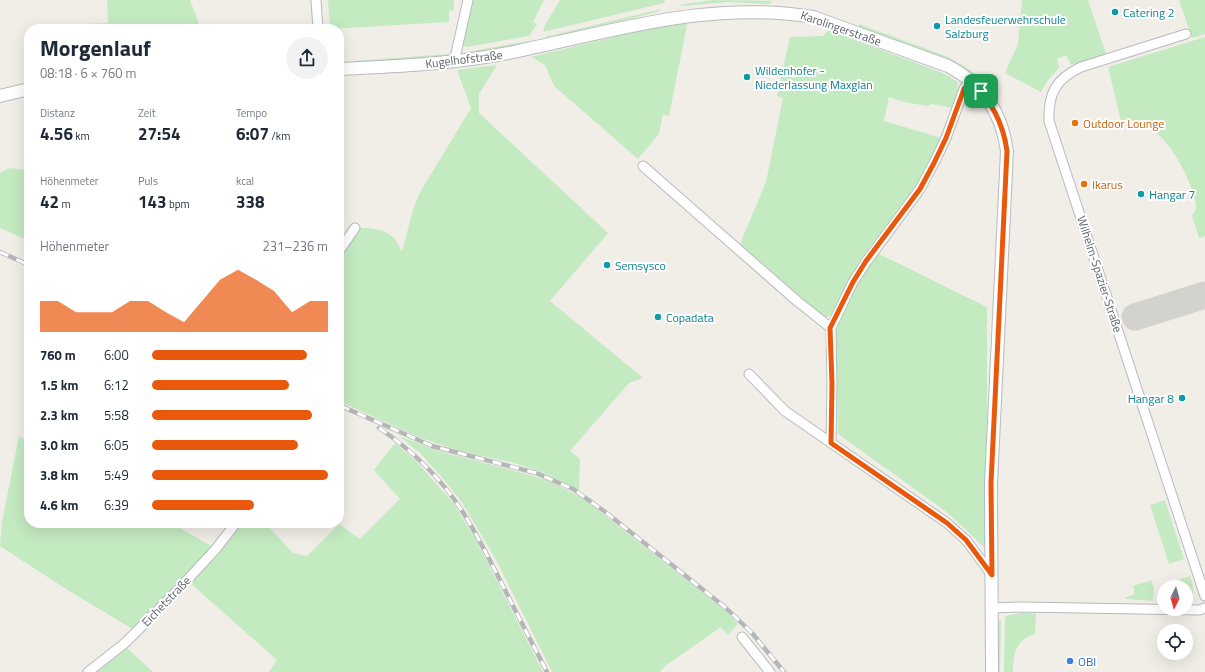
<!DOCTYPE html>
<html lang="de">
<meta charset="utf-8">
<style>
:root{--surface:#fff;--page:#f2f2f3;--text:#1f2937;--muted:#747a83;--accent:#ea580c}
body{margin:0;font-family:"Titillium Web",sans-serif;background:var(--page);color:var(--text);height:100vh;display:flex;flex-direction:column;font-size:15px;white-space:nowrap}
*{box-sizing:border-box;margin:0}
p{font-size:13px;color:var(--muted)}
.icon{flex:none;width:22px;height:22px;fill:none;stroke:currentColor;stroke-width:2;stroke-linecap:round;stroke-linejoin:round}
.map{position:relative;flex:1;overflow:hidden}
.drawer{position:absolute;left:24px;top:24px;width:320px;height:504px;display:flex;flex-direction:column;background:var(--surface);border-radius:16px;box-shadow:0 4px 16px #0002}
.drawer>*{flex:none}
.needle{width:26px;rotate:185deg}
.tools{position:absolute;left:1157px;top:580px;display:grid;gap:8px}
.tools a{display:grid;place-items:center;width:36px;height:36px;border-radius:50%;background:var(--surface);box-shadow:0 4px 16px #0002;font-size:20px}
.pin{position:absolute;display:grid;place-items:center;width:34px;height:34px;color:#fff;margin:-17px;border-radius:8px;box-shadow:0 2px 6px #0006}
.round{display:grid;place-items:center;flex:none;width:42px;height:42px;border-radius:21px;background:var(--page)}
.overview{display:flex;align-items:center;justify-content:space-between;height:68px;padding:0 16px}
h1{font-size:22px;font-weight:700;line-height:30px}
.figures{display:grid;grid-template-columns:repeat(3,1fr);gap:6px;height:68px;padding:4px 16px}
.figures div{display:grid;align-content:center}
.figures b{font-size:17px;font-weight:700}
.figures small{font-size:11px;font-weight:400}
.figures p{font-size:11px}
.chart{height:112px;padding:8px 16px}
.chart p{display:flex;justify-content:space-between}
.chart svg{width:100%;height:72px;margin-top:4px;fill:var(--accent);opacity:.7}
ul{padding:0 16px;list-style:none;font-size:13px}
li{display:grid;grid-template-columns:64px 48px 1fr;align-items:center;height:30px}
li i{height:10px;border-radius:5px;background:var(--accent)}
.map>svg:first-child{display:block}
.green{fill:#c4eac2}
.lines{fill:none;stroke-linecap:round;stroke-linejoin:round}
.taxiway{stroke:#d3d2cf;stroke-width:27}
.minor-casing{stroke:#b7babe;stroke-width:11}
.tertiary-casing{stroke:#b7babe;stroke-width:14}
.minor{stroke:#fff;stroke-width:9}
.tertiary{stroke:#fff;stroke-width:12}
.rail-casing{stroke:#b5b6b7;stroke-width:4.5}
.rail{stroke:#fff;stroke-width:3;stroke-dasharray:9;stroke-linecap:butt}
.route-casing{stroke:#fff;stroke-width:8}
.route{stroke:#ea580c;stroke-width:5}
.culture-dot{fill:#0f9aa8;stroke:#fff;stroke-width:1.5}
.food-dot{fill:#e8710a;stroke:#fff;stroke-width:1.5}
.shop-dot{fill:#3f7fe0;stroke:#fff;stroke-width:1.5}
.labels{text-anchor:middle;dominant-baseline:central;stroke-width:4;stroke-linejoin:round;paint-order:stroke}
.culture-label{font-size:12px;fill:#0d838f;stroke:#fff;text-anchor:start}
.street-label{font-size:12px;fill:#5e6368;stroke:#fff}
.food-label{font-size:12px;fill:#c56008;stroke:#fff;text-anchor:start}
.shop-label{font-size:12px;fill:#366cbe;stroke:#fff;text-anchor:start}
</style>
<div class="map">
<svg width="1205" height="672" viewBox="0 0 1205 672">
<rect width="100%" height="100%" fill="#f1eee7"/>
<path class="green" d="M107,0H190L201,29H47V26L108,23Z
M328,0H454V10L449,11V22L330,29Z
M472,0H544L533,22L537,24L529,36L467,47L464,46L462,44Z
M560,0H665L664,3L543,32L545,25Z
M714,0L773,1L769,4L727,2L683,6L677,5Z
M1022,0H1088L1106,54L1071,65L1066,55L1057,59L1059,68L1048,80L1041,92L1005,73L1018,44Z
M1179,0H1205V34L1192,38Z
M661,9L657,12L549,39L545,37Z
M688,20L669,116L663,114L659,134L638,159L554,86L545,65L531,57L667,24Z
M859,24L946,56C957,62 985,76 986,90L858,27Z
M828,30L943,73L958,82L957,92L953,108L932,104L927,106L904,102L889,97L884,121L942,138L934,156L920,180L897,211L847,285L831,315L826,318L820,316L740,244L766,182L783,98L777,96L790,37L824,36Z
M1205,37V236L1199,238L1192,216C1193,214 1196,210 1196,208C1197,203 1193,195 1192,190C1182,161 1156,115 1121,121L1108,67Z
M528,41L525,45L463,55L462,53Z
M449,54L448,57L354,64V61Z
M497,65L479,94V113L608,233L550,301L643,378L629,383L570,451L580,459L579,490L538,471L514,463L459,451L418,437L339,401V257L359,228C373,228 386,229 396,240C398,244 400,248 402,252L412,213L419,194L471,108L457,70Z
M29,167V241L0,228V173L9,168L28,170Z
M877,253L987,307V419L985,548L948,513L838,434L836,327L843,307Z
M19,436L29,442V523H171L213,547L134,630L66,589L0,546L2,522Z
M399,436L439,451L512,470L547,480L581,497L598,510L727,612L738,624L728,635L721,627L665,666L660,672H552L494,556L461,501L440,475L420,453Z
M395,443L416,461L454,504L475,538L543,672H269L277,660L189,582L241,523H265L293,553L307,556L339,524L360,539L400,499L374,470Z
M1165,500L1184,559L1169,564L1150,505Z
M1190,576C1193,585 1196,591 1189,600H1186V587H1175V581Z
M1151,580L1154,588L1153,601L1127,599L1125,598L1135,594L1133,586Z
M1021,613H1036L1035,634C1016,639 1013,654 1013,672H1004L1005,616Z
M1001,620L1000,672H997L998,628L999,621Z
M126,647L153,672H94Z"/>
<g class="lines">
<path class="taxiway" d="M1135,317L1205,295"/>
<g class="minor-casing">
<path id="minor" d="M316,0L318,29
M1186,34L1081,67C1056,79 1048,93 1049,121L1205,596
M454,62L468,0
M643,166L797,301L831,328L832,384L831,443
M339,251L355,228
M831,328L853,282L867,261L920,189L934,163L946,138L964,89L971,80
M749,374L785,411L947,523L966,540L992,575
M992,608L1021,607L1199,610L1205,608
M742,637L770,672
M88,672L125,643L174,594L215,550L236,523"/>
</g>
<g class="tertiary-casing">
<path id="tertiary" d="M339,69C397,66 456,64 513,52C615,31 708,0 813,17L948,66C983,84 1002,113 1007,151L991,483L992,672
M0,96L29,89"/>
</g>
<use href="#minor" class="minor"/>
<use href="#tertiary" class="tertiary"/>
<g class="rail-casing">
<path id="rail" d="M0,252L29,265
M341,406L432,446L536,473L573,489L604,511L726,608L752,633L784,672
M379,428C416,453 448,485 470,524C482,544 492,565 503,586C517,614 532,643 547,672"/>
</g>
<use href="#rail" class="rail"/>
</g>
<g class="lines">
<g class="route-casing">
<path id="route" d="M971,80C991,101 1003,122 1007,151L991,483L992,575L966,540L947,523L831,443L832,384L830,328L853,282L866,261L920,189L934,163L946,138L964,89Z"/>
</g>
<use href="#route" class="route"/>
</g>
<g class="culture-dot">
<circle cx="1115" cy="12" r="4"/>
<circle cx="937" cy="26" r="4"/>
<circle cx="747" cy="77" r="4"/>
<circle cx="1141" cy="194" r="4"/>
<circle cx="607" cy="265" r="4"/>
<circle cx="658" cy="317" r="4"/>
<circle cx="1182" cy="398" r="4"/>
</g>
<g class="food-dot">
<circle cx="1075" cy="123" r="4"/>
<circle cx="1084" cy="184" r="4"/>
</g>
<circle class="shop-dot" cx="1070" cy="661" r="4"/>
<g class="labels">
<g class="culture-label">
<text x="1123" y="12">Catering 2</text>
<text x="945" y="19">Landesfeuerwehrschule<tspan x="945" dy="14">Salzburg</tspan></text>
<text x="755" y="70">Wildenhofer -<tspan x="755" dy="14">Niederlassung Maxglan</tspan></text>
<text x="1149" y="194">Hangar 7</text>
<text x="615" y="265">Semsysco</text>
<text x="666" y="317">Copadata</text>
<text x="1174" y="398" text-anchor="end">Hangar 8</text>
</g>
<g class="street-label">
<text transform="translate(841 28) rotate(19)">Karolingerstraße</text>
<text transform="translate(464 59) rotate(-7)">Kugelhofstraße</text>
<text transform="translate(1100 274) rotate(72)">Wilhelm-Spazier-Straße</text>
<text transform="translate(166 601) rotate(-46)">Eichetstraße</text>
</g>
<g class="food-label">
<text x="1083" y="123">Outdoor Lounge</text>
<text x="1092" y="184">Ikarus</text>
</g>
<g class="shop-label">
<text x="1078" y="661">OBI</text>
</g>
</g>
</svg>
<div class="tools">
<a><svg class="needle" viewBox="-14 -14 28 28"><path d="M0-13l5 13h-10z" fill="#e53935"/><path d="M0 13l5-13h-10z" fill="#747a83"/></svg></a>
<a><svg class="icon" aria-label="locate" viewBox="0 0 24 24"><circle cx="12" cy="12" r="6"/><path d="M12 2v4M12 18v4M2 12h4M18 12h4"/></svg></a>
</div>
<div class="pin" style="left:981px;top:91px;background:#1e9e55"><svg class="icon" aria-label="arrive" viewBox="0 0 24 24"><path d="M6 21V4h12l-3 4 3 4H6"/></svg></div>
<section class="drawer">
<div class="overview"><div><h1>Morgenlauf</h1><p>08:18 · 6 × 760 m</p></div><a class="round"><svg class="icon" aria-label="share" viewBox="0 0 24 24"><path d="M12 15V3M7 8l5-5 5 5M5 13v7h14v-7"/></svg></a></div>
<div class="figures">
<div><p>Distanz</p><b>4.56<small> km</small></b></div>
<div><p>Zeit</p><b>27:54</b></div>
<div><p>Tempo</p><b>6:07<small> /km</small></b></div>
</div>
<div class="figures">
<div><p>Höhenmeter</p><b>42<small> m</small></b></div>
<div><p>Puls</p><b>143<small> bpm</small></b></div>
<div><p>kcal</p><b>338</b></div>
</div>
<div class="chart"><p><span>Höhenmeter</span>231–236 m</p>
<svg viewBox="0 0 160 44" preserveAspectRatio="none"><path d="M0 44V25L10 25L20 32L30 32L40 32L50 25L60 25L70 32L80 38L90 25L100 12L110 6L120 12L130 19L140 32L150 25L160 25V44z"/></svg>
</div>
<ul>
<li><b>760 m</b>6:00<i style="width:88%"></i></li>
<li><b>1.5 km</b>6:12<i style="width:78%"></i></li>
<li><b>2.3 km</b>5:58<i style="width:91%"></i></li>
<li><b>3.0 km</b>6:05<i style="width:83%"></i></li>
<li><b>3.8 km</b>5:49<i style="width:100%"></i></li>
<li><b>4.6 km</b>6:39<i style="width:58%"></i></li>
</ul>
</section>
</div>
